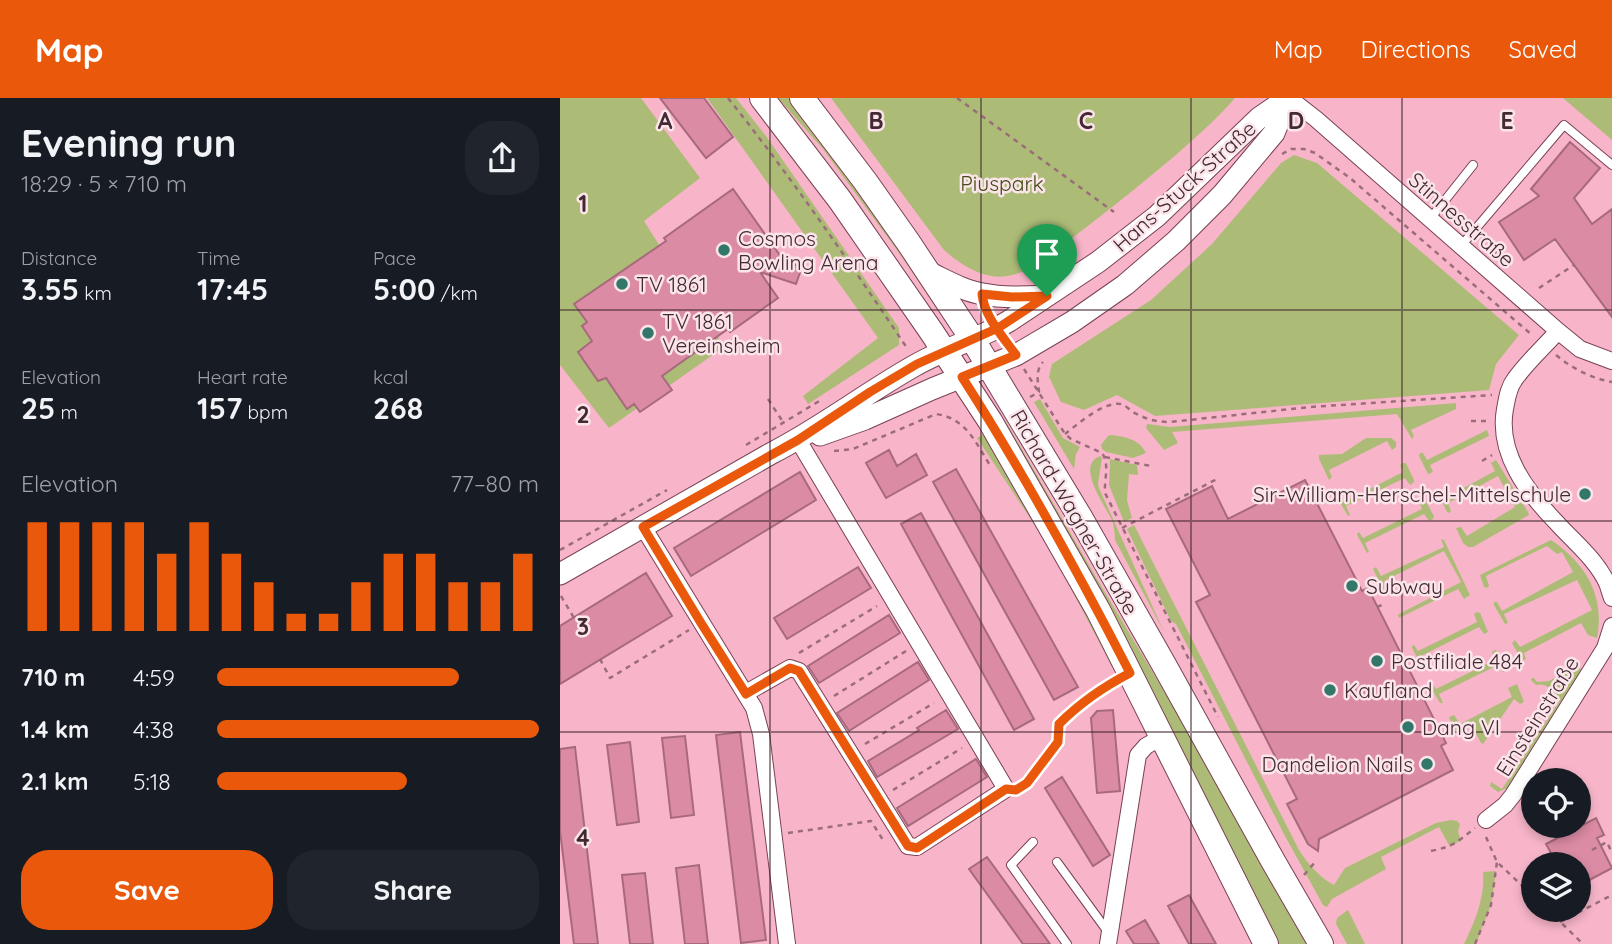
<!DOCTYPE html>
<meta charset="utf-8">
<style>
:root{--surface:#171b24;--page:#20242c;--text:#f1f3f6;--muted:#9ea1a6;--accent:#ea580c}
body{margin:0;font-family:Quicksand,sans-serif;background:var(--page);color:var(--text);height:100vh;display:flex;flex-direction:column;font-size:26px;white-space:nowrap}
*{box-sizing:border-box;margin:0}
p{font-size:23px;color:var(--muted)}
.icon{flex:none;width:38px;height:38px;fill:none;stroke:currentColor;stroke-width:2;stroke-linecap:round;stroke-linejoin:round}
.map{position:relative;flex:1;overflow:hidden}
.sheet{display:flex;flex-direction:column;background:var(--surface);width:560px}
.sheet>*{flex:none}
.fabs{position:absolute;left:961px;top:670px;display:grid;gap:14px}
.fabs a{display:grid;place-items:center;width:70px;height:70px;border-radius:50%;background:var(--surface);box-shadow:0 4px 10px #0003;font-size:35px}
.pin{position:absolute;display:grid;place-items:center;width:60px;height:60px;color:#fff;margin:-72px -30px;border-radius:50% 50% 50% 0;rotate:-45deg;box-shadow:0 0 7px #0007}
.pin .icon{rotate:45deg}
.round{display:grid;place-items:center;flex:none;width:74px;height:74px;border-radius:28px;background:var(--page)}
.overview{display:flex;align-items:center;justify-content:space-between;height:119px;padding:0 21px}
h1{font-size:38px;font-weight:800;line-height:52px}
.stats{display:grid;grid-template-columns:repeat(3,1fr);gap:10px;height:119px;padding:7px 21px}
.stats div{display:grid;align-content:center}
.stats b{font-size:30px;font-weight:800}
.stats small{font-size:19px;font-weight:400}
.stats p{font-size:19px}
.chart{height:196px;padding:14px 21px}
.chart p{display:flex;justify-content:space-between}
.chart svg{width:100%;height:126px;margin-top:7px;stroke:var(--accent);stroke-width:6}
.cta{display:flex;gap:14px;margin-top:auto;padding:14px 21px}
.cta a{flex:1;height:80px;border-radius:28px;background:var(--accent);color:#fff;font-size:28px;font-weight:800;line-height:80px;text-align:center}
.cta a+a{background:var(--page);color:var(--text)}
ul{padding:0 21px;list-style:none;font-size:23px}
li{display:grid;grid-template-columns:112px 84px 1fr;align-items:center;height:52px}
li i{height:18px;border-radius:9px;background:var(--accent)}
header{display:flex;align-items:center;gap:42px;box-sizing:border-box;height:98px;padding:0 35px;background:var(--accent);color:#fff}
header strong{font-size:33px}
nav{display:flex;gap:38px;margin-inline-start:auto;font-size:24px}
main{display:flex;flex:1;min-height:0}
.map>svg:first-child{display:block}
.green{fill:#acbc77}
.building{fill:#db8ba4;stroke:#a76a7d;stroke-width:2}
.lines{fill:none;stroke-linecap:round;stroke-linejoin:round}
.lane-casing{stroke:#794154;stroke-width:10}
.street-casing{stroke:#794154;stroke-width:18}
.secondary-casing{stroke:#794154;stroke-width:23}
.primary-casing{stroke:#794154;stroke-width:26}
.path{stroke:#9b6d7b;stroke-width:2.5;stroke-dasharray:5 5;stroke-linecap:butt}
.lane{stroke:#fff;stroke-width:8}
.street{stroke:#fff;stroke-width:16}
.secondary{stroke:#fff;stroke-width:21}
.primary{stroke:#fff;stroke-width:24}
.route-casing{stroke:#fff;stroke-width:14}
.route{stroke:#ea580c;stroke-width:9}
.grid{fill:none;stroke:#432931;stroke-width:2;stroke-opacity:0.55}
.poi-dot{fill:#33776b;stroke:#fbe5eb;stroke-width:2.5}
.labels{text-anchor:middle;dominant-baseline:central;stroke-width:5;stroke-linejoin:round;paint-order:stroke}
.park-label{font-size:21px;fill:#414b13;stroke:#fbe5eb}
.street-label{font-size:21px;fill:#432931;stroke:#fbe5eb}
.poi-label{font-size:21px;fill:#432931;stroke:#fbe5eb;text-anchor:start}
.grid-label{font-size:23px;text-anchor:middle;font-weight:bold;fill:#432931;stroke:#fbe5eb;stroke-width:5;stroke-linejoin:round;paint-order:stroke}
</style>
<header>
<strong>Map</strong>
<nav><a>Map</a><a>Directions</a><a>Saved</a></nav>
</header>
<main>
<section class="sheet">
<div class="overview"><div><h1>Evening run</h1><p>18:29 · 5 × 710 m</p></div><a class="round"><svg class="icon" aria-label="share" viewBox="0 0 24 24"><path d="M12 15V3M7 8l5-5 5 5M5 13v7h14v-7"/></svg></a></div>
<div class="stats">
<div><p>Distance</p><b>3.55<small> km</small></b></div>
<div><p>Time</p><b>17:45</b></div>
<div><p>Pace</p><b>5:00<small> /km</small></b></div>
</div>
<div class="stats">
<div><p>Elevation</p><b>25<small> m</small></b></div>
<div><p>Heart rate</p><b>157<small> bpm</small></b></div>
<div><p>kcal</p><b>268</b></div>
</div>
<div class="chart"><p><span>Elevation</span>77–80 m</p>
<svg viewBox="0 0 160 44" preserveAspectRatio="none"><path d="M5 44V6M15 44V6M25 44V6M35 44V6M45 44V17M55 44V6M65 44V17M75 44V27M85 44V38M95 44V38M105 44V27M115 44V17M125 44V17M135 44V27M145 44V27M155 44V17"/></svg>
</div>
<ul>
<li><b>710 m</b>4:59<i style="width:75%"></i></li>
<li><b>1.4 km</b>4:38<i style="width:100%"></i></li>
<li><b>2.1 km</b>5:18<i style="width:59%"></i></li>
</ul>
<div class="cta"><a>Save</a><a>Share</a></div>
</section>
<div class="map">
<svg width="1052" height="846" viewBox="0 0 1052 846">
<rect width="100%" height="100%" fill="#f8b5c9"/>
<path class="green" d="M0,0H81L140,80L84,123L164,249L49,330L0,267Z
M147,0H176L206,38L339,230V247L248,306L243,298L318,240Z
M218,0H229L266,48L385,214L381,217L342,159L263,51Z
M271,0H675C657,21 637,38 617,56C585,83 553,109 520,134C500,149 477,171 452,177C427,184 402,168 384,152Z
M1003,0H1052V42Z
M734,57L757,65L959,237L936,266L929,292L595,318L557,297L524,312L501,304L489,279L492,266L591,202L652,146L721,65Z
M480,301L503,340L520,349L516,356L514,371L474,304Z
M896,305V311L851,332L854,338L852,341L837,316L612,334L618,345L604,352L586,330L587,326L610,329Z
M445,322L537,481L755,846H719L574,557L442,324Z
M927,332L929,338L870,367L873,374L868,376L859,358L860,355H863L867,362Z
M424,336L555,566L552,569L506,481L478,432L417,340Z
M552,337C566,339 579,341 586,355L573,360L546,354L542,351L541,347L548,338Z
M806,340H831L836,344V349L832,352L827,343L769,372L772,379L769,382L759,361V357L782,356Z
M540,358L542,360L538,386L539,390L604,534L555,442C555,437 554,430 553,425C547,409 514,368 540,358Z
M550,361L577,367L578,377L569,376L567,402L572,420L564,424L549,387Z
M936,362L968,414L969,417L913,449H908L903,445L896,430L901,429L907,438L955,409L938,378L888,405L891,413L889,415L887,414L877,393H881L885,400L935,373L931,365Z
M843,365H846L854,382V384L850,387L845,380L786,408L790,417L788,418L778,401L779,398L780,397L784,404L843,374L840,367Z
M862,401L865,402L874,418L873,421L869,423L864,416L805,445L809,454L807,455L797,437L798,435L799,434L803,440L862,411L859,403Z
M574,427L739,752C748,766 759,779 774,787L785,770L876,725L891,722L897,723L900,726L898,734L901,742L890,749L879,729L821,759L826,771L772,801L767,809L763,807L725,738L616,526L611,523L567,431Z
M881,441L884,442L910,497L904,501L898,491L839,520L838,517L839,516L901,484L884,453L824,483L827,491L824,493L813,471L816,469L821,478L884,449Z
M991,442C1026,466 1045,497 1037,540L1028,537L1021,525L964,555L966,561L964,562L961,561L952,545L955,542L960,549L1032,512L1017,482L944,516L948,525L945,526L934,507V504H937L942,513L1013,474L1002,454L997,456L987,448L926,478L929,488L927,490L924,489L920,477Z
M917,514L920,515L928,534L924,536L919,529L861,558L865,567H861L852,550V548L854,547L858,553L917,524L914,516Z
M935,552L938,553L947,569V572L943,574L938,567L879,596L883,605H880L870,588L871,585H872L876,591L935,562L932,554Z
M1019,566L1021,572L1003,605L947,690L938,694L930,688L931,684L942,691L1000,602C993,594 988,584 976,587L971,582L972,580H974L977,584L989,583Z
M957,586L964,604L960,606L954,601L923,646L921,645L910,625L895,633L889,619L894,617L900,626L952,599L948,590Z
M936,773L931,807L917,843L915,846H904C915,823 925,800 923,774Z
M788,812L805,846H787L776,826L777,820Z"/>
<path class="building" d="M100,0H144L173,39L146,60Z
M1010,44L1040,70L1014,100L1032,126L1052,111V219L995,141L964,162L939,124L979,98L971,91Z
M173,91L224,163L242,169L236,186L200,174L218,200L170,234L168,231L102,278L112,292L80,314L74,306L67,311L46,280L38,283L18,254L32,243L22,228L27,224L14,206L106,143L104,140Z
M329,352L337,368L356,356L367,377L326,400L306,365Z
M396,371L518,589L494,602L373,384Z
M240,374L256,402L131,478L114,450Z
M745,382L802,493L808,490L886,645L881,648L893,672L759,741L758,753L748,746L727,706L737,701L636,504L650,497L606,411L652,388L668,421Z
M361,415L474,621L454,632L341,426Z
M298,469L311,490L227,541L214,520Z
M86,475L112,518L0,586V528Z
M329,517L340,535L259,585L248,568Z
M358,564L369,582L289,633L277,615Z
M386,612L398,631L317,679L308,663L359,632L357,630Z
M553,612L560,693L537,695L531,620L537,613Z
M180,634L206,842L181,845L156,637Z
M125,638L134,717L111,720L102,640Z
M70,644L79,724L57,727L47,647Z
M15,649L38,846H14L0,733V651Z
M416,661L427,679L348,728L337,710Z
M502,679L550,757L533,768L485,690Z
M1036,720L1044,737L1037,740L1052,770L1018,788V766H997L986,746Z
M427,759L490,846H463L409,771Z
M139,767L148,846H125L116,770Z
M85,775L93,846H70L62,777Z
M629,797L656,846H629L608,808Z
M585,822L599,846H574L566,833Z"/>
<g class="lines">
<g class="lane-casing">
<path id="lane" d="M870,121L913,67
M901,148L1004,27L1052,67
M499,627C519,606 542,590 567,576
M473,744L451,767L507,846
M497,764L548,834"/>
</g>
<g class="street-casing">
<path id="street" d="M729,0L756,21L998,233L1020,251L1052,263
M998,233C984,249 967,264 955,281C948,290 947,301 945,311C937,355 967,394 996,424C1013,443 1036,461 1047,485C1049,490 1050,495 1052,500
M83,429L194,610L201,636L227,846
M186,595L230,570L239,573L348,748L357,749L446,691L238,342
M926,722L945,707L953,697L1045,550L1052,528
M548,846L578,657L586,648L602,639"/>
</g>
<g class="secondary-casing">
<path id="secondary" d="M370,175C387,183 404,193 423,196C443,200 464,199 485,198
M260,337L305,321L372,291L456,257L512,224L565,187L616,143L662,97L714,35L728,0
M0,476L212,355C261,330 306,295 354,268C380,253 410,243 437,230L449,223L538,164L597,118L699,20L728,0"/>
</g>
<g class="primary-casing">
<path id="primary" d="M202,0L280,102L371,233L430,323L538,512L706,846
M242,0L305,83L348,144L413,242L520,419L603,565L713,763L761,846"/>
</g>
<path class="path" d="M168,0C232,80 290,165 347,250
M397,0L554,114
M722,56L731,51H744L755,55L790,80L972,237
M933,157L940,149
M979,190L1014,167
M996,257C1013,271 1031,280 1052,284
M464,271L505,336L511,341L542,355C550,367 544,381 545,395L658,619
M470,299L479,294C478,283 475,273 483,264
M208,301L223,324
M911,323H929
M505,336C518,326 547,300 564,307C567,309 570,312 573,314C585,321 596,324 610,324L750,309L932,297
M186,347L261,302
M274,353L293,351L376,316C406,320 416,345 431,369
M545,359L591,368
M922,363L932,357
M562,430L659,380
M0,452L107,392
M1,498L14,520
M817,509L824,506
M239,555L317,508
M40,561L50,580L129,532
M274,598L346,553
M305,646L374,605
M463,688L467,685L498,644V640
M333,692L402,650
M228,735L311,723L323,742L325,741
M926,739L937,764L973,798
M1032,752L1047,744L1052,755
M871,753C894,748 896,745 915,730
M744,777L756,763
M988,812L1023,846
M1000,824L1052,797
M915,846L931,807L937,764"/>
<use href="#lane" class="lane"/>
<use href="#street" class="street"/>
<use href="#secondary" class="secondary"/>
<use href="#primary" class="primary"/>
</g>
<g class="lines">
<g class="route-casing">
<path id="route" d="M487,198L438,230L357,266L310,294L238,342L83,429L141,525L186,596L230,570L239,573L348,748L357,750L446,691L456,692L467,685L498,644L499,626C520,605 543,589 570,575C518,474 463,374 402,279L456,257C443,239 424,218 422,196L452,199L487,198"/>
</g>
<use href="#route" class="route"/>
</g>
<path class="grid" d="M210,0V846M421,0V846M631,0V846M842,0V846M0,212H1052M0,423H1052M0,634H1052"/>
<g class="poi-dot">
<circle cx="164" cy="152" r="7"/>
<circle cx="62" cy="186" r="7"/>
<circle cx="88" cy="235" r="7"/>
<circle cx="1025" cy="396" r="7"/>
<circle cx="792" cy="488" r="7"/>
<circle cx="817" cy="563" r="7"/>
<circle cx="770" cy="592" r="7"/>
<circle cx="848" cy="629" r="7"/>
<circle cx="867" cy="666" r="7"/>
</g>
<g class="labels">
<g class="park-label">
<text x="442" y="85">Piuspark</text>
</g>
<g class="street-label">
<text transform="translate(624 88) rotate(-42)">Hans-Stuck-Straße</text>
<text transform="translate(902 121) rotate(41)">Stinnesstraße</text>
<text transform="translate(515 414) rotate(60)">Richard-Wagner-Straße</text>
<text transform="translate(977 618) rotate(-58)">Einsteinstraße</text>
</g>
<g class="poi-label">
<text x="178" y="140">Cosmos<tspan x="178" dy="24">Bowling Arena</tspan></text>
<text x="76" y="186">TV 1861</text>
<text x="102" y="223">TV 1861<tspan x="102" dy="24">Vereinsheim</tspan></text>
<text x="1011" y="396" text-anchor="end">Sir-William-Herschel-Mittelschule</text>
<text x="806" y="488">Subway</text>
<text x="831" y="563">Postfiliale 484</text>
<text x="784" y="592">Kaufland</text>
<text x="862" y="629">Dang VI</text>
<text x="853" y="666" text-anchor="end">Dandelion Nails</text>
</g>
</g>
<g class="grid-label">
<text x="105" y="31">A</text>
<text x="316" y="31">B</text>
<text x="526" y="31">C</text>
<text x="736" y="31">D</text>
<text x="947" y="31">E</text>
<text x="23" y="114">1</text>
<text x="23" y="325">2</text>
<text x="23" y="537">3</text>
<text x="23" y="748">4</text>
</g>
</svg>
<div class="fabs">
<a><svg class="icon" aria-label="locate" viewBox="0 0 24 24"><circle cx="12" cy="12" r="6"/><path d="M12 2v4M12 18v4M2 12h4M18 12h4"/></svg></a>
<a><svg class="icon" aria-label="layers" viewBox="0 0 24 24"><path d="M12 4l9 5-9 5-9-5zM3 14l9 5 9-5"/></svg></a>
</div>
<div class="pin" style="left:487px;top:198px;background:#1e9e55"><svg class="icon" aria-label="arrive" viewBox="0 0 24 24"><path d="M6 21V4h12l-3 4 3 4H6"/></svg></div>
</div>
</main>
